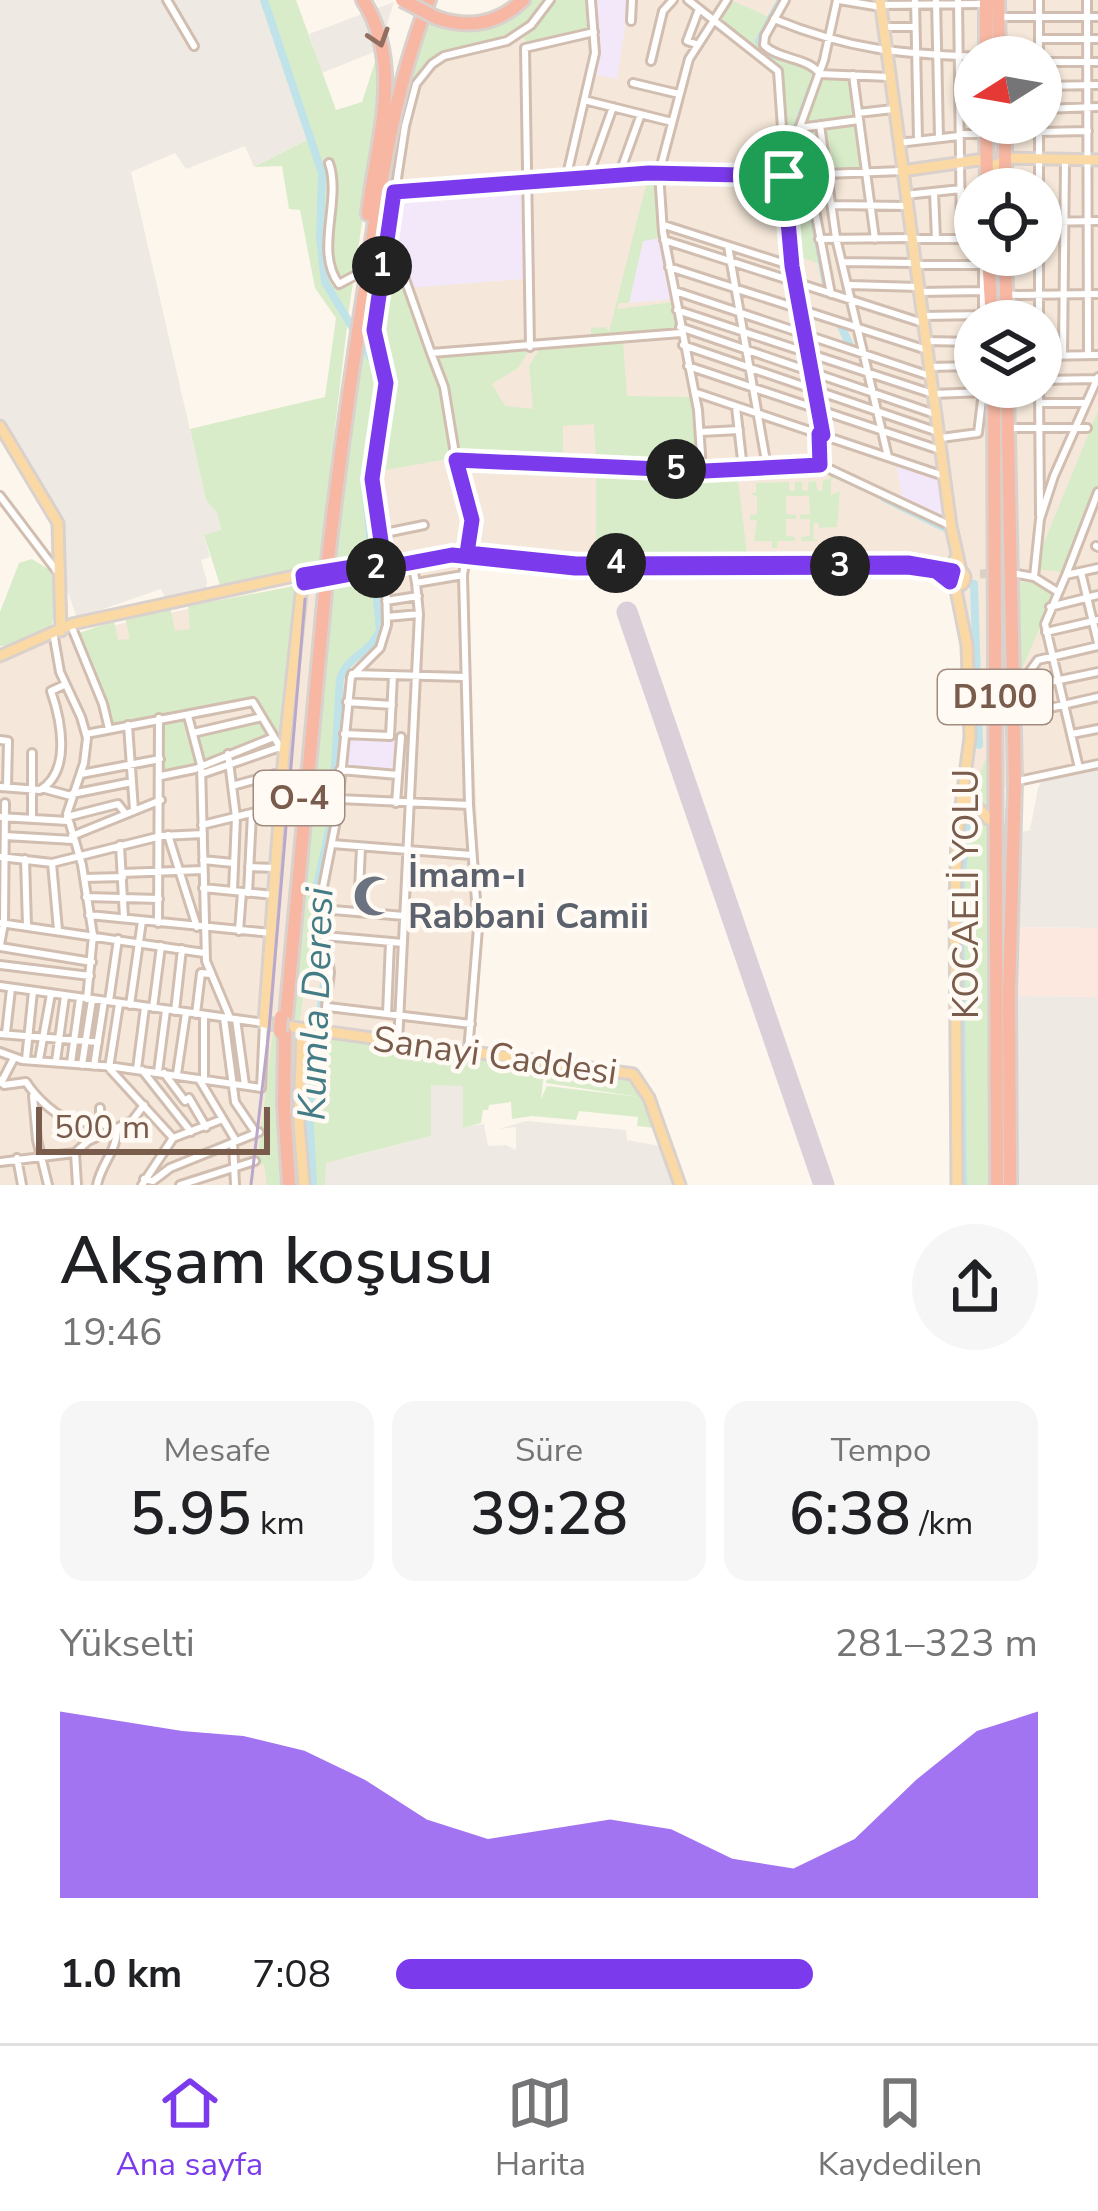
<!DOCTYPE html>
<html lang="tr">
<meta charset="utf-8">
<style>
:root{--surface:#fff;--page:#f6f6f6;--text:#202124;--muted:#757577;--line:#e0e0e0;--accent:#7c3aed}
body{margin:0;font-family:"Nunito Sans",sans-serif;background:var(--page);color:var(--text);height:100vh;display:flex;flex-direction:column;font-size:45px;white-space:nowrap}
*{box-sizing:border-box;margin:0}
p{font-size:39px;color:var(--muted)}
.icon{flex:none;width:66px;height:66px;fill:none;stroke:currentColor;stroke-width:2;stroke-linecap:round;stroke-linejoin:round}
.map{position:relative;height:1185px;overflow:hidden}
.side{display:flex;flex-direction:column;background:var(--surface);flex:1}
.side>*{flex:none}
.needle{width:78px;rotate:259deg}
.fabs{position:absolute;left:954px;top:36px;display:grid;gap:24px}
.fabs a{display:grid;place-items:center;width:108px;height:108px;border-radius:50%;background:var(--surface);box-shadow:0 3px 9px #0004;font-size:60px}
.scale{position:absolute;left:36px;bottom:30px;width:234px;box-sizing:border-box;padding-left:12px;border:6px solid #7a5c4d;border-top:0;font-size:33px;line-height:42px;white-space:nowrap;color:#7a5c4d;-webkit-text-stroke:9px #fffaf3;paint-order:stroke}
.pin{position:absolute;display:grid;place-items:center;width:102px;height:102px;color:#fff;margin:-51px;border:6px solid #fff;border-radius:50%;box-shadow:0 3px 12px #0007}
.km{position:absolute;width:60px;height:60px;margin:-30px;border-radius:50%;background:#222;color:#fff;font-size:33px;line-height:60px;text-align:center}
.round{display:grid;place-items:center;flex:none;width:126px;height:126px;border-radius:63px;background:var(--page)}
.overview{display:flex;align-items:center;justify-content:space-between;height:204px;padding:0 60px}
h1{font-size:66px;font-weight:600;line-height:90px}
.stats{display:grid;grid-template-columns:repeat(3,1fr);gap:18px;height:204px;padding:12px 60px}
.stats div{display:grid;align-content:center;border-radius:24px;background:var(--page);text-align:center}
.stats b{font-size:60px;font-weight:600}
.stats small{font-size:33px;font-weight:400}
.stats p{font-size:33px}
.chart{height:336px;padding:24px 60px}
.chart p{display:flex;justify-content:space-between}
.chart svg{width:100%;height:216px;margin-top:12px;fill:var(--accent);opacity:.7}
ul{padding:0 60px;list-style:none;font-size:39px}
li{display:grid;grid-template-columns:192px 144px 1fr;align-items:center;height:90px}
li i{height:30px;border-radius:15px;background:var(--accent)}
.menu{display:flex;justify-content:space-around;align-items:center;height:168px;border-top:3px solid var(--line);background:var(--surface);font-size:33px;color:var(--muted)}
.menu a{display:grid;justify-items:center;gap:6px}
.menu .on{color:var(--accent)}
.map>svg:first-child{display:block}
.residential{fill:#f5e8da;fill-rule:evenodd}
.commercial{fill:#fde8e0}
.industrial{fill:#efe9e4}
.education{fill:#f3e8fa}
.green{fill:#d8ecc9}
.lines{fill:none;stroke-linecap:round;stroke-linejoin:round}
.river{stroke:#bfe3e8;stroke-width:8}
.runway{stroke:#dbcfda;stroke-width:21}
.major-tunnel{stroke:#dcd0c4;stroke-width:9;stroke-dasharray:9 4.5;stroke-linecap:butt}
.highway-tunnel{stroke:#dcd0c4;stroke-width:12;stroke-dasharray:12 6;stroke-linecap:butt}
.minor-casing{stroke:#d1beb0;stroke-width:12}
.major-casing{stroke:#dad1cd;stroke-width:15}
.highway-casing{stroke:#dad1cd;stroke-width:18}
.minor{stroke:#fff;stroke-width:6}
.major{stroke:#fbd9a5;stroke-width:9}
.highway{stroke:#f7b7a3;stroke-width:12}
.tram{stroke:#b9a8c9;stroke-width:3}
.highway-bridge-casing{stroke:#dad1cd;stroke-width:18;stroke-linecap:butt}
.highway-bridge{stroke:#f7b7a3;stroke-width:12}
.oneway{stroke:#936e5e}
.route-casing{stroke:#fff;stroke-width:24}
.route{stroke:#7c3aed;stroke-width:15}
.labels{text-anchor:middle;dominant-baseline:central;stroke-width:9;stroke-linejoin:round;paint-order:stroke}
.shield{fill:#fffaf3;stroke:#a28b7f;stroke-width:3}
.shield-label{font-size:33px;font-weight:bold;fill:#7a5c4d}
.worship-label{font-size:36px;font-weight:bold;fill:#5b616d;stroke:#fffaf3;text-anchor:start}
.street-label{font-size:36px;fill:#7a5c4d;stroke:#fffaf3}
.water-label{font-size:39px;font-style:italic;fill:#437c86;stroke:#fffaf3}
</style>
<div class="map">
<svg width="1098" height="1185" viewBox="0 0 1098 1185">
<rect width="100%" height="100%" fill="#fdf6ec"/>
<path class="residential" d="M550,0H1098V768L962,796L966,770V645L946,579L950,558H874L872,553L470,551L466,557L468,650L483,933L470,1062L418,1053L328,1185H0V662L73,630L79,633L338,576L327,696L347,685L351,670L377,649L385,618L373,494L385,399L374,330L414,91L428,67ZM975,57H1041V123H975ZM975,189H1041V255H975ZM975,321H1041V387H975Z"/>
<path class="commercial" d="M1016,927L1098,928V997L1012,996Z"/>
<path class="industrial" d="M0,0H264L305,115L311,138L254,167L245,146L186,169L175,153L131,172L206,500L217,513L221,531L204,535L210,557L201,560L207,581L206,592L166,600L161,589L77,618L63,578V519L0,421Z
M394,2L379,50L322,73L309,34Z
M1098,768V928L1016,927L1018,833L1030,830L1038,788L1042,780Z
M1012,996L1098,997V1185H1013Z
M430,1085H464L463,1127L484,1124L488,1146L506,1145L516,1150V1127L499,1129L526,1121L626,1130L627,1140L660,1146L677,1185H325V1164L431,1136Z"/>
<path class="education" d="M594,0H629L617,79L592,74L596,31Z
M522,186L524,279L409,288L391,238L399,194Z
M660,238L672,299L629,303L643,241Z
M896,462L939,477L945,517L903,501Z
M346,735L396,739V771L343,769Z"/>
<path class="green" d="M264,0H296L336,110L362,102L380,47L384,78L349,309L318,572L221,588L204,535L221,530L217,513L206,500L190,429L325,397L336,318L315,288L300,210L289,209L282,166L254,167L311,138Z
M528,0H547L528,24L511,36L439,55L416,78L400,141L378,278L370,276L402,99L429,19L471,28Z
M552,0H589L592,31L527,43L522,35Z
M731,0L771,18L759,41C772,61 797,59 816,73V80H852L865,169L786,172L780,67L716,20Z
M648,177L656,181L660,238L643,241L629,303H619L617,309L673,302L677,331L591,336V328L606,327L609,332Z
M787,179H801L810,196L821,264L793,255Z
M387,246H392L429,357L530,349L518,368L492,384L505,406L533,409L529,366L539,350L623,341L627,396L693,397L699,431L698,463L693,466L596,461L594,424L563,426V459L458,457L375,472L389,386L376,336Z
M359,343C396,390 364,419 363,469C362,501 370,532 373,563L331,570Z
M1098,411V491L1063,572L1033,569Z
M596,468L737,473L747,553H873L874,558H596Z
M830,474L843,481L831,478V495L840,491L837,527L819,528L818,523H814L813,539L819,541H801V537L810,536V519H800V515L810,514L809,496H786V514L796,515L797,519H786V536L795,537V541H778L777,548H772V541H754L757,520H750V515L757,514V497L750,493H756V483L789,482V490L795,491V482H802V490L808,491V482L816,481L817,490L822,491L823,480L830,479Z
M32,559L53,572L56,599L51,631L18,645L0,646V612L19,563Z
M374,570L378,630L373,643L345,663L337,687L330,818L312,907L322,974L306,976L300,1020L289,1019L330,578Z
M1017,582L1059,583L1022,669L1017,664Z
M295,586L282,747L254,699L110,724L77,642L79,633L114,621L118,640L130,639L125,616L170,606L175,631L190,629L188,606Z
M168,720H186L198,766L162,770L163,722Z
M260,720L270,737L203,762L195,735Z
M987,756L989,1185H967L963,885L974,789Z
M273,1031H276L275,1110L280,1185H267L264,1164L257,1165Z
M309,1034L321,1036L319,1054L322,1055L326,1035L545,1065L541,1099L547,1086L640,1097L546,1083L548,1066L630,1076L645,1099L655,1128L637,1126L638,1117L579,1111L576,1120L532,1116L512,1119L511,1102L489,1105L488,1110H483L481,1123L463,1128V1086L431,1085V1136L326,1163L325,1185H306L302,1124Z"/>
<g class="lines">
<path class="river" d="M264,0L322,173L320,238L325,282L378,370L379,399L364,477L380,630C371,653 347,656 340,679L332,816L314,900L325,974L309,1107L313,1185
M780,57L766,51L759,41L781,0
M797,172L790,146L811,89
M811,203L827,290
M840,324L851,348
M884,498L947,529
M974,584L979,745
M963,1185L960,898L968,808"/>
<path class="runway" d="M627,612L824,1185"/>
<path class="major-tunnel" d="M980,574L1001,573"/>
<path class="highway-tunnel" d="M993,133V184"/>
<g class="minor-casing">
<path id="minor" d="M167,0L194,46
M688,0L778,71L791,256L823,435
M785,0L765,36L764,45C779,60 808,57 820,74L889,77
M839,0L881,7
M915,0L918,140
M936,0L939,138
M958,0L961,239
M1039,0V57
M1087,0L1088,355
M880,5L982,4
M1004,17H1098
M774,19C850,50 901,54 982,57V52
M631,21L632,0
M883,27H915
M1039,39H1098
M696,44L687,41L699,9
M651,61L663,11L673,0
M1041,62H1098
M853,75L875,239
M633,83L679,94
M1041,86L1098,85
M584,100L672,122
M1041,109L1098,107
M858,113L893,109
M1039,123V189
M820,125L836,238L888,457
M1039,132L1088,131
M960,134H981V127
M898,143L959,136
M329,163C342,201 314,251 339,284L354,276
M619,175L641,114
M805,175L799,128L859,120
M588,177L613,107
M566,179L595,53L591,0
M394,192L649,173L799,175L902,171
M934,192L936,239
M905,195L961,189
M832,205L906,206
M1041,222L1098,221
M664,225L792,266
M388,231L431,353L681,333
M819,239L910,238
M913,239H975
M664,240L923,323
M728,246L767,467
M843,262L914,263
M918,265H983
M983,265V321
M669,267L927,350
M850,285L918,287
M675,291L930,376
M918,292L984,291
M831,294L813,200L792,149L824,60L837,0
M1006,295L1098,294
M677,310L933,394L983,392V387
M922,316L984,315
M1039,321V255
M680,327L935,414
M925,341L975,342
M683,345L938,432
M530,347L525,48L594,32
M431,353L444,387L456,460
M1063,355L1065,161
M1041,356L1098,355
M688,366L940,450
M929,367L975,366
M1041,380L1097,379
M1039,387L1040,515
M697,393L944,476
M1041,403H1085
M736,407L743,469
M1011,428H1087
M701,432L739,430
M819,434L821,465
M941,438L978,433L983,392
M702,469L698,410L663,232L659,173L689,59L727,0
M0,496L59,574
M380,534L424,525
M1096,546L1098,547
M412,562L416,583
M1081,572L1098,643
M1012,573L1034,577L1058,592
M463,575L472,520L456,460L705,471L821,465L949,525
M1066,575L1098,492
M1034,577L1040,519L1054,476L1098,377
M386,601L418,596
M1050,607L1098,595
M387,617L419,614
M72,628L103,704L109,729
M53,632L60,672L81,717L87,738L84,763L67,814L82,865L93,935L87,999
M1046,632L1098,620
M352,674L464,677
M1017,689L1038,660L1098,646
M1017,689L1098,672
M347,702L392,705
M188,716L201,765L206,961L230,1018
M1015,716L1098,697
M128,725L134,810
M193,733L262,717
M86,734L253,702L274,737
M344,734L390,736L393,675
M1072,734L1098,729
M0,740L8,741L7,787
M228,754L236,817L233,891
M1079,768L1045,624L1066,575L1098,568
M340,770L398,775
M81,774L160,759
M202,774L280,747L282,750
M161,776L195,769L274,737L280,747
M1018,781L1098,764
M232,786L283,772
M0,787L40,790C72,771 61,720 51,691L64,685
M45,789L71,796
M72,794L132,782
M339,799L469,805
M396,803L401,737
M0,817L68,821
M67,817L118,804L125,813
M32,819V753
M202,825L280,806
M168,835L197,927
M5,836L73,840
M72,836L161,800
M332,844L471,855
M120,845L124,918
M0,857L52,863L161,836L203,834
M25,859L27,926
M203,860L233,863
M52,863L58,930
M249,867L275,868
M122,873L203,870
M84,878L123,877
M203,888L274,895
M248,893L252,814
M86,897L159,899
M321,909L404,916
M358,912L361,847
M89,915L271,933
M0,923L204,953
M158,923L159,718
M239,931L242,892
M324,936L403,943
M0,945L4,923L5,803
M0,947L92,962
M0,965L90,976
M0,986L264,1023L261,1088L115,1067L22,1060L0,1052
M109,1001L118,939
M119,1004L109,1068L173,1138L142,1185
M130,1005L142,921
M328,1007L471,1024
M153,1008L161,946
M175,1011L182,949
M196,1014L201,973L210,974
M387,1014L390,942
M224,1018L235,1102L256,1133
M236,1019L245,1085
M6,1033L11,989
M0,1034L98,1042
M398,1043L419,614L416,583L463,575L469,805L478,928L468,1052
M321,1052L330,972L320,902L337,816L351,677L380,648L387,625L386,576L372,479L386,387L374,330L405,126L416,84L432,64L444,56L507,41L531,25L550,0
M26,1059L33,991
M39,1060L51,994
M56,1061L65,996
M71,1063L80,998
M82,1065L92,1000
M94,1066L104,1001
M137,1069L145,1007
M142,1070L191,1132
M158,1072L166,1010
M164,1073L185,1101L189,1098L206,1127
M177,1074L186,1013
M199,1079L236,1141
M0,1080L4,1085L26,1082C36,1097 56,1118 75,1121C93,1125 100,1118 114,1132
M204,1080V1015
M1,1083L14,1058
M33,1096L37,1140L48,1185
M100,1108V1121
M173,1138L223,1119
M233,1142L235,1185
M75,1153L77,1185
M17,1158L22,1185
M0,1162L75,1153L88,1141L132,1121L144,1105
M144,1179L153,1181L170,1168L259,1132
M97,1185C101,1164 116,1152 117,1131
M180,1185L255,1161"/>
</g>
<g class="major-casing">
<path id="major" d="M880,0L951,526L961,571
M902,171L978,160L994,166L1009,158L1098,160
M0,426L58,523L61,631
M949 578a8 8 0 1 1 16 0a8 8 0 1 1-16 0Z
M303,575L453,552L576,564L894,562L953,571L955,559
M302,585L284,753L264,1023L633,1074L649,1098L680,1185
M955,585L967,645L970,737L957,836L955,905L957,1185
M0,656L72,624L294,576
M963,793C966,803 981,806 988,819
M302,1029L299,1124L304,1185"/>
</g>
<g class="highway-casing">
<path id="highway" d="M363,0C405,66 376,142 368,214
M998,0L999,57
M437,18C470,29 498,24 523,0
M986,57V0
M986,123L987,189
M1005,123V189
M988,255L992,321
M1005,255L1007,321
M994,387L997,1185
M1007,387L1015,782L1009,992L1010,1185
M327,569C338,469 352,368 368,268C381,178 395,86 429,0
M286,1017L326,581
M285,1032L284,1106L289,1185"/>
</g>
<use href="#minor" class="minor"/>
<use href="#major" class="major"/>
<use href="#highway" class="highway"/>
<path class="tram" d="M251,1185L269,1030L305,599"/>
<g class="highway-bridge-casing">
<path id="highway-bridge" d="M402,0L437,18
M321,581L322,569
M280,1032L281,1017"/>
</g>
<use href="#highway-bridge" class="highway-bridge"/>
</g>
<defs><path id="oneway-chevron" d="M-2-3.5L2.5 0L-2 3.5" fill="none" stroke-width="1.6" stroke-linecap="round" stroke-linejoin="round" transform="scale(3)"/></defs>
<use class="oneway" href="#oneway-chevron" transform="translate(379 38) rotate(72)"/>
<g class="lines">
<g class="route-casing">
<path id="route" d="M649,173L784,176L792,266L823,435L819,434L820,465L705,471L456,460L472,520L467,553L576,564L908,563L953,571L950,582L936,571L908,567L575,568L452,555L304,583L303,575L384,562L372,479L386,383L374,330L394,192Z"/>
</g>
<use href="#route" class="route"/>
</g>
<defs>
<g id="mosque-bare" transform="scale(3.24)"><path d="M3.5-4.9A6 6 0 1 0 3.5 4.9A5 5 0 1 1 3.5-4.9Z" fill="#6b7280" stroke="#fffaf3" stroke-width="2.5" paint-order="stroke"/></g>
</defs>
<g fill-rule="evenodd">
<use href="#mosque-bare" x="374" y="896"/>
</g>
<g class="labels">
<g class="shield">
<rect x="938" y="670" width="114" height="54" rx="9"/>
<rect x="254" y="771" width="90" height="54" rx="9"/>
</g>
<g class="shield-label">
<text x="995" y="697">D100</text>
<text x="299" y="798">O-4</text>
</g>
<g class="worship-label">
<text x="408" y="875">İmam-ı<tspan x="408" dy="41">Rabbani Camii</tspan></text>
</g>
<g class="street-label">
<text transform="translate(966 894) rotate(-90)">KOCAELİ YOLU</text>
<text transform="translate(495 1056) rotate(8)">Sanayi Caddesi</text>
</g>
<g class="water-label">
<text transform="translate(316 1004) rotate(-88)">Kumla Deresi</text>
</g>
</g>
</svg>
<div class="fabs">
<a><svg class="needle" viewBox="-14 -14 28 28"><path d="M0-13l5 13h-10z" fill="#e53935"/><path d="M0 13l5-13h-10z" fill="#757577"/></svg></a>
<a><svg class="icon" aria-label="locate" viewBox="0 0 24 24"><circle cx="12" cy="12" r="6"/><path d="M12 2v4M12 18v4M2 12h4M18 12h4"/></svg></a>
<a><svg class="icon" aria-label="layers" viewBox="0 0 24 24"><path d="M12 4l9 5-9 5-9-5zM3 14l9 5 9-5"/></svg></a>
</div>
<div class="scale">500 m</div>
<div class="pin" style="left:784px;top:176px;background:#1e9e55"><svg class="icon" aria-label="arrive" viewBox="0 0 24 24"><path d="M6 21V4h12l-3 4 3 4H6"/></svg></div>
<b class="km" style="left:382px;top:266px">1</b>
<b class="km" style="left:376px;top:568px">2</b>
<b class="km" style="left:840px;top:566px">3</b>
<b class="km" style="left:616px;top:563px">4</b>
<b class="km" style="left:676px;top:469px">5</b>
</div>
<section class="side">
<div class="overview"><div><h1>Akşam koşusu</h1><p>19:46</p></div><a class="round"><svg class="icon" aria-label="share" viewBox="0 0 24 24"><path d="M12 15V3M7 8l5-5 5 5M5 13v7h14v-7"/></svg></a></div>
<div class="stats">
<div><p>Mesafe</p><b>5.95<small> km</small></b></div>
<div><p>Süre</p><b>39:28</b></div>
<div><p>Tempo</p><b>6:38<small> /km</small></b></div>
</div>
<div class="chart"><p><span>Yükselti</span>281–323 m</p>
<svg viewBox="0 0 160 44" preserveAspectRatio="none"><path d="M0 44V6L10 8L20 10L30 11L40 14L50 20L60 28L70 32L80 30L90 28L100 30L110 36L120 38L130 32L140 20L150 10L160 6V44z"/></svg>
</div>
<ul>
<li><b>1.0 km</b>7:08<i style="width:65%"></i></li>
</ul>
</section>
<nav class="menu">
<a class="on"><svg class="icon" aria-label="home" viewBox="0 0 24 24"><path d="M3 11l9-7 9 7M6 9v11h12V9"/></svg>Ana sayfa</a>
<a><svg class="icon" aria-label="map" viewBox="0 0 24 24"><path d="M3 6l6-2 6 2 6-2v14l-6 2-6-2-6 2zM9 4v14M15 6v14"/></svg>Harita</a>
<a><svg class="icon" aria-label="saved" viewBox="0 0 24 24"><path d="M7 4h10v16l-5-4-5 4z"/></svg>Kaydedilen</a>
</nav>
